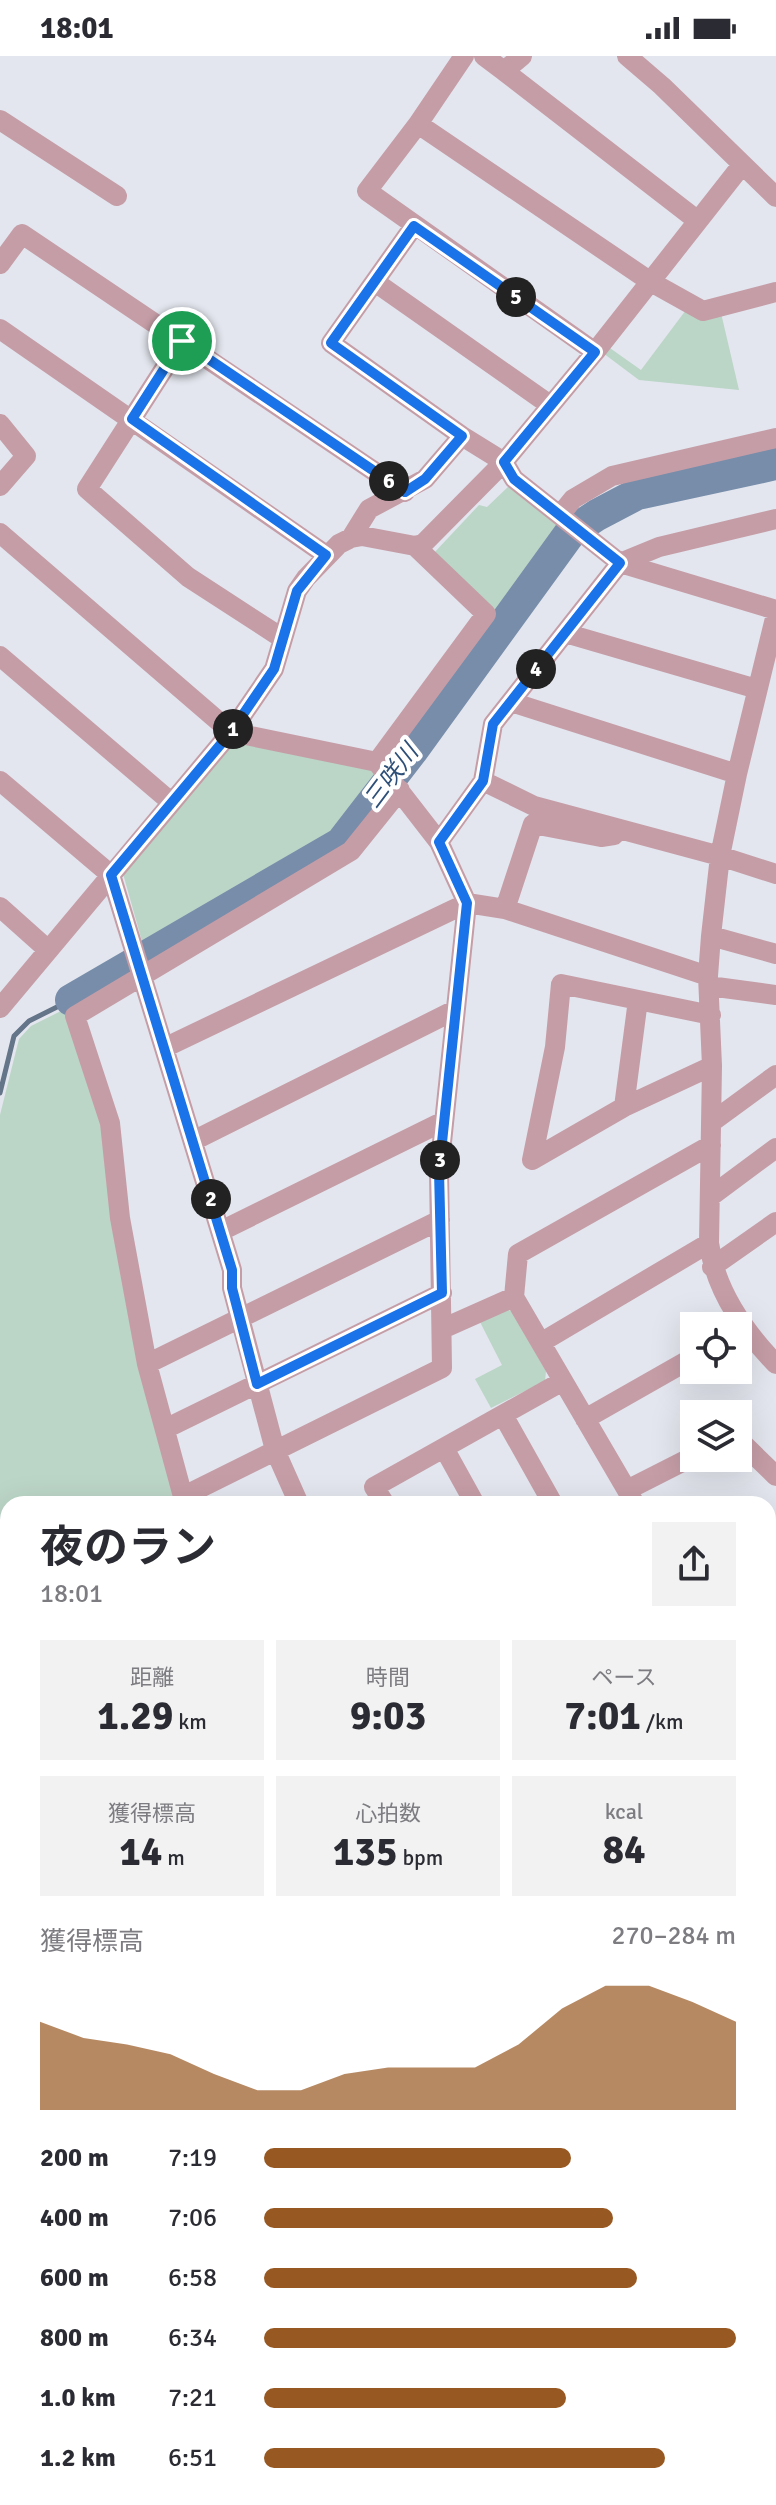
<!DOCTYPE html>
<html lang="ja">
<meta charset="utf-8">
<style>
:root{--surface:#fff;--page:#f2f2f3;--text:#2b2b33;--muted:#7c7c81;--accent:#985821}
body{margin:0;font-family:Signika,"Noto Sans JP",sans-serif;background:var(--page);color:var(--text);height:100vh;display:flex;flex-direction:column;font-size:30px;white-space:nowrap}
*{box-sizing:border-box;margin:0}
p{font-size:26px;color:var(--muted)}
.icon{flex:none;width:44px;height:44px;fill:none;stroke:currentColor;stroke-width:2;stroke-linecap:round;stroke-linejoin:round}
.map{position:relative;flex:1;overflow:hidden}
.drawer{position:absolute;left:0px;top:1440px;width:776px;height:1010px;display:flex;flex-direction:column;background:var(--surface);border-radius:24px 24px 0 0;box-shadow:0 8px 32px #0002}
.drawer>*{flex:none}
.tools{position:absolute;left:680px;top:1256px;display:grid;gap:16px}
.tools a{display:grid;place-items:center;width:72px;height:72px;border-radius:0px;background:var(--surface);box-shadow:0 8px 32px #0002;font-size:40px}
.pin{position:absolute;display:grid;place-items:center;width:68px;height:68px;color:#fff;margin:-34px;border:4px solid #fff;border-radius:50%;box-shadow:0 2px 8px #0007}
.km{position:absolute;width:40px;height:40px;margin:-20px;border-radius:50%;background:#222;color:#fff;font-size:22px;line-height:40px;text-align:center}
.round{display:grid;place-items:center;flex:none;width:84px;height:84px;border-radius:0px;background:var(--page)}
.summary{display:flex;align-items:center;justify-content:space-between;height:136px;padding:0 40px}
h1{font-size:44px;font-weight:700;line-height:60px}
.figures{display:grid;grid-template-columns:repeat(3,1fr);gap:12px;height:136px;padding:8px 40px}
.figures div{display:grid;align-content:center;border-radius:0px;background:var(--page);text-align:center}
.figures b{font-size:40px;font-weight:700}
.figures small{font-size:22px;font-weight:400}
.figures p{font-size:22px}
.chart{height:224px;padding:16px 40px}
.chart p{display:flex;justify-content:space-between}
.chart svg{width:100%;height:144px;margin-top:8px;fill:var(--accent);opacity:.7}
ul{padding:0 40px;list-style:none;font-size:26px}
li{display:grid;grid-template-columns:128px 96px 1fr;align-items:center;height:60px}
li i{height:20px;border-radius:10px;background:var(--accent)}
.status{display:flex;justify-content:space-between;align-items:center;height:56px;padding:0 40px;background:var(--surface);direction:ltr}
.status svg{height:22px;fill:currentColor}
.map>svg:first-child{display:block}
.built{fill:#d5dbea}
.green{fill:#bbd5c7}
.lines{fill:none;stroke-linecap:round;stroke-linejoin:round}
.stream{stroke:#647489;stroke-width:5}
.river{stroke:#778daa;stroke-width:32}
.minor{stroke:#c59da7;stroke-width:20}
.route-casing{stroke:#fff;stroke-width:16}
.route{stroke:#1a73e8;stroke-width:10}
.labels{text-anchor:middle;dominant-baseline:central;stroke-width:8;stroke-linejoin:round;paint-order:stroke}
.water-label{font-size:24px;font-style:italic;fill:#2d4f78;stroke:#fff}
</style>
<div class="status"><b>18:01</b><svg viewBox="0 0 49 12"><path d="M0 12V9h3v3zM5 12V6h3v6zM10 12V3h3v9zM15 12V0h3v12zM26 1h20v11H26zM47 4h2v5h-2z"/></svg></div>
<div class="map">
<svg width="776" height="2449" viewBox="0 0 776 2449">
<rect width="100%" height="100%" fill="#e3e6ee"/>
<path class="built" d="M0,1628L8,1679V1715L0,1716Z"/>
<path class="green" d="M686,254L721,257L739,334L639,324L603,297L607,290L641,314Z
M510,429L568,474L500,558L433,498L479,449L487,451Z
M234,686L373,713L379,726L338,782L145,896L122,814Z
M67,952L103,1064L179,1448H8V1552L0,1553V1059L19,983L31,970Z
M503,1252L512,1255L546,1315L545,1325L491,1352L475,1323L502,1309L480,1266Z"/>
<g class="lines">
<path class="stream" d="M0,1037L14,980L29,965L71,944"/>
<path class="river" d="M71,944L341,787L412,695L570,477L597,459L637,438L776,408"/>
<path class="minor" d="M464,0L418,68L367,135L595,296
M484,0L504,15L522,0
M627,0L662,30L776,141
M504,15L698,165
M0,64L117,140
M418,68L651,226L703,255L776,236
M414,170L331,287L462,380L504,406L514,423L620,507L776,554
M0,208L22,178L405,436
M375,226L550,349
M0,273L326,499
M182,285L87,433L188,521L282,582
M0,368L26,400L0,430
M560,459L573,443L612,420L776,382
M0,477L231,676L377,706L439,786L467,847L439,1115L442,1312L184,1440
M351,482L369,453L425,423L462,380
M776,558L737,718L720,800L711,880L708,920L712,1010L709,1187C715,1234 743,1274 776,1308
M565,577L757,633
M0,600L171,746
M511,646L737,718
M377,706L486,558L415,490
M0,725L111,819L232,1214V1232L275,1394L299,1448
M483,725L534,750L720,800L776,818
M439,786L483,725L493,668L620,507L659,491L776,463
M0,851L47,893
M505,853L533,768L601,781L614,779
M711,880L776,898
M709,930L776,939
M0,952L231,676L274,613L297,535L306,522L339,488L351,482L362,480L415,490L423,488L504,406L595,296L742,109
M711,959L561,928L555,991L532,1104L624,1051L712,1010
M164,992L467,847L505,853L708,920
M624,1051L638,944
M712,1066L776,1019
M193,1085L455,954
M710,1141L776,1092
M221,1175L444,1065
M712,1211L776,1166
M514,1241L518,1198L711,1089
M442,1273L514,1241L635,1448
M542,1286L709,1187
M147,1308L440,1164
M503,1359L553,1448
M585,1363L694,1301
M165,1373L442,1237
M738,1383L776,1420
M444,1392L475,1448
M627,1434L694,1400
M185,1448L147,1308L120,1162L110,1067L75,960L351,795L400,734
M385,1448L374,1431L563,1325
M768,1520L776,1513
M768,1612L776,1605
M768,1624L776,1633
M768,1709L776,1702
M768,1734L776,1743
M768,1810L776,1803
M0,1901L8,1902
M768,1944L776,1926
M768,2030L776,2034
M768,2197L776,2190
M0,2214L8,2216
M0,2297L8,2299
M0,2376L8,2378
M768,2395L776,2390
M22,2449L23,2442
M178,2449L186,2442
M269,2449L270,2447
M342,2449L343,2442
M422,2449L423,2442
M499,2449L500,2442"/>
</g>
<g class="lines">
<g class="route-casing">
<path id="route" d="M414,170L595,296L504,406L514,423L620,507L493,668L483,725L439,786L467,847L439,1115L442,1237L257,1328L232,1232V1214L111,819L231,676L274,613L297,535L326,499L132,363L182,285L405,436L425,423L462,380L331,287Z"/>
</g>
<use href="#route" class="route"/>
</g>
<g class="labels">
<g class="water-label">
<text transform="translate(391 720) rotate(-53)">三咲川</text>
</g>
</g>
</svg>
<div class="tools">
<a><svg class="icon" aria-label="locate" viewBox="0 0 24 24"><circle cx="12" cy="12" r="6"/><path d="M12 2v4M12 18v4M2 12h4M18 12h4"/></svg></a>
<a><svg class="icon" aria-label="layers" viewBox="0 0 24 24"><path d="M12 4l9 5-9 5-9-5zM3 14l9 5 9-5"/></svg></a>
</div>
<div class="pin" style="left:182px;top:285px;background:#1e9e55"><svg class="icon" aria-label="arrive" viewBox="0 0 24 24"><path d="M6 21V4h12l-3 4 3 4H6"/></svg></div>
<b class="km" style="left:233px;top:673px">1</b>
<b class="km" style="left:211px;top:1143px">2</b>
<b class="km" style="left:440px;top:1104px">3</b>
<b class="km" style="left:536px;top:613px">4</b>
<b class="km" style="left:516px;top:241px">5</b>
<b class="km" style="left:389px;top:425px">6</b>
<section class="drawer">
<div class="summary"><div><h1>夜のラン</h1><p>18:01</p></div><a class="round"><svg class="icon" aria-label="share" viewBox="0 0 24 24"><path d="M12 15V3M7 8l5-5 5 5M5 13v7h14v-7"/></svg></a></div>
<div class="figures">
<div><p>距離</p><b>1.29<small> km</small></b></div>
<div><p>時間</p><b>9:03</b></div>
<div><p>ペース</p><b>7:01<small> /km</small></b></div>
</div>
<div class="figures">
<div><p>獲得標高</p><b>14<small> m</small></b></div>
<div><p>心拍数</p><b>135<small> bpm</small></b></div>
<div><p>kcal</p><b>84</b></div>
</div>
<div class="chart"><p><span>獲得標高</span>270–284 m</p>
<svg viewBox="0 0 160 44" preserveAspectRatio="none"><path d="M0 44V17L10 22L20 24L30 27L40 33L50 38L60 38L70 33L80 31L90 31L100 31L110 24L120 13L130 6L140 6L150 11L160 17V44z"/></svg>
</div>
<ul>
<li><b>200 m</b>7:19<i style="width:65%"></i></li>
<li><b>400 m</b>7:06<i style="width:74%"></i></li>
<li><b>600 m</b>6:58<i style="width:79%"></i></li>
<li><b>800 m</b>6:34<i style="width:100%"></i></li>
<li><b>1.0 km</b>7:21<i style="width:64%"></i></li>
<li><b>1.2 km</b>6:51<i style="width:85%"></i></li>
</ul>
</section>
</div>
